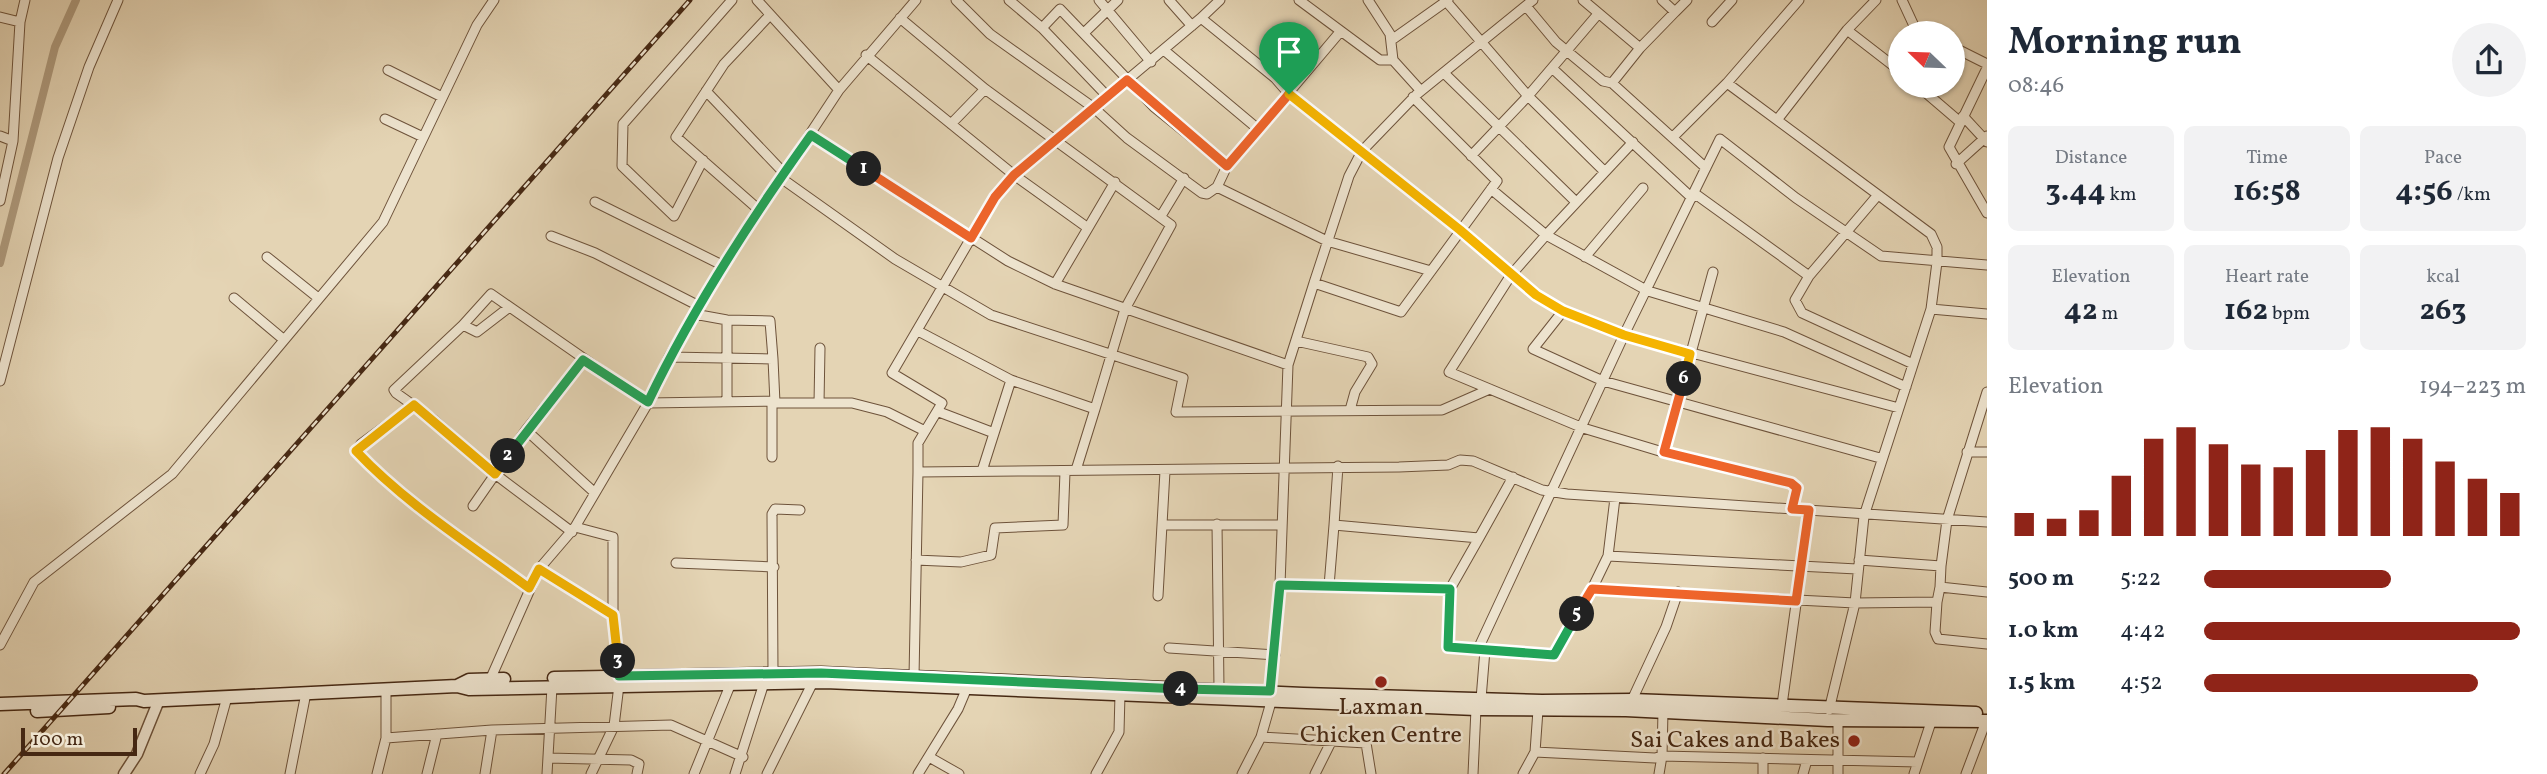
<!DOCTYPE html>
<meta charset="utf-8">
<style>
:root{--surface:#fff;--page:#f2f2f3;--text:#1f2937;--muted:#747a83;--accent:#8f2418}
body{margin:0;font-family:Vollkorn,serif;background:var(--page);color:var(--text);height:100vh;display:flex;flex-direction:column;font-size:26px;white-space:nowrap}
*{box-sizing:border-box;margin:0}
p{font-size:23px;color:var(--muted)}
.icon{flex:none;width:38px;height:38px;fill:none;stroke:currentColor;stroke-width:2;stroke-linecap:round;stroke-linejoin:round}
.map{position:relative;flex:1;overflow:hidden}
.panel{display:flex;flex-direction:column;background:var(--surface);width:560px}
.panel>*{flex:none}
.needle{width:46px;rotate:293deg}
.fabs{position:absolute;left:1888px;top:21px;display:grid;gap:14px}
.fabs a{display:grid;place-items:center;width:77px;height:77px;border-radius:50%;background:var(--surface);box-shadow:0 2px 5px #0004;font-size:35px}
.scale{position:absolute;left:21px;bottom:18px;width:116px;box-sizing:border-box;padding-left:7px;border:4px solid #462813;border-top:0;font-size:19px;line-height:24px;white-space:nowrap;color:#462813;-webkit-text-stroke:5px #ede3ce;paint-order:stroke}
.pin{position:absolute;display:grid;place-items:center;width:60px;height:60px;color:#fff;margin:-72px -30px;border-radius:50% 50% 50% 0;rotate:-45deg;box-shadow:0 0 7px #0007}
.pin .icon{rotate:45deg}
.km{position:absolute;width:35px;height:35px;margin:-18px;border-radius:50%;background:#222;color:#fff;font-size:19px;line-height:35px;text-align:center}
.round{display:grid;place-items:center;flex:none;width:74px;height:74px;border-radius:37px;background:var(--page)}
.headline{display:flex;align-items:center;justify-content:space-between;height:119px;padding:0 21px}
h1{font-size:38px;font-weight:700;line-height:52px}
.figures{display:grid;grid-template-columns:repeat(3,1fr);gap:10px;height:119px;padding:7px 21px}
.figures div{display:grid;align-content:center;border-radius:10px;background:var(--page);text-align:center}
.figures b{font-size:30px;font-weight:700}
.figures small{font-size:19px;font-weight:400}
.figures p{font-size:19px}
.chart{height:196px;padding:14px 21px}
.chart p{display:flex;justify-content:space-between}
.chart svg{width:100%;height:126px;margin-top:7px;stroke:var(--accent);stroke-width:6}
ul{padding:0 21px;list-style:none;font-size:23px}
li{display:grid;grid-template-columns:112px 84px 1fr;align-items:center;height:52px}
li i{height:18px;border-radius:9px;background:var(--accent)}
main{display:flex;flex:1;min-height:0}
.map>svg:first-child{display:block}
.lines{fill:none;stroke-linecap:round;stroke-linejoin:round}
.canal{stroke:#ae9a7d;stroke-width:8}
.minor-casing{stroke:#6e533b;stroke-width:11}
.tertiary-casing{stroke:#6e533b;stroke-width:13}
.secondary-casing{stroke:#462813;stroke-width:15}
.minor{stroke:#ede3ce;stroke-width:9}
.tertiary{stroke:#ede3ce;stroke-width:10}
.secondary{stroke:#ede3ce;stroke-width:12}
.rail-casing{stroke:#462813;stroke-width:5}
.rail{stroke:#ede3ce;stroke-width:2.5;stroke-dasharray:8;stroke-linecap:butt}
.split-1-casing{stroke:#fff;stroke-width:14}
.split-2-casing{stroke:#fff;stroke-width:14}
.split-3-casing{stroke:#fff;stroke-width:14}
.split-4-casing{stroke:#fff;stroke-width:14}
.split-5-casing{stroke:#fff;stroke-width:14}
.split-6-casing{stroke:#fff;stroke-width:14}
.split-7-casing{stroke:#fff;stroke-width:14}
.split-1{stroke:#f0652b;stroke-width:9}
.split-2{stroke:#22a559;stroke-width:9}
.split-3{stroke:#f5b400;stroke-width:9}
.split-4{stroke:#22a559;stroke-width:9}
.split-5{stroke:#22a559;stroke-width:9}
.split-6{stroke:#f0652b;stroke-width:9}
.split-7{stroke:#f5b400;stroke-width:9}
.poi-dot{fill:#8f2418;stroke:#ede3ce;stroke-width:2.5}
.labels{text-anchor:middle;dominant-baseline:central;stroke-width:5;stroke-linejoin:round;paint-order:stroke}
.poi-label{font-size:24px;fill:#462813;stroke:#ede3ce}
</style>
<main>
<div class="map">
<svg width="1987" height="774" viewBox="0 0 1987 774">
<rect width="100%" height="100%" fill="#e4d4b4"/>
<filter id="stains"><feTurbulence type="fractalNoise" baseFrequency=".00286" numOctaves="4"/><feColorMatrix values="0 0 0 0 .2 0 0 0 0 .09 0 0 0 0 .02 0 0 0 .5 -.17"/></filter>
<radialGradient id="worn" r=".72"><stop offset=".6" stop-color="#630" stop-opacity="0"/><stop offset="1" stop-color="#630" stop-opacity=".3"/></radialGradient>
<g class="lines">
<path class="canal" d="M0,263L55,47L76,0"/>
<g class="minor-casing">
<path id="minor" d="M757,0L839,90L916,0
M956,0L990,34L1094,108L1127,138L1202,193L1207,194L1217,187L1227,166
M1009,0L1042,28
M1099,0L1151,62
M1169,0L1192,26
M1299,0L1380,60H1393
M1368,0L1390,34L1393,60L1421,91
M1445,0L1528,96L1598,14
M1583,0L1640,48L1612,83
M1662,0L1675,12L1687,0
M1876,0L1847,30L1900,71
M1902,0L1915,28L1927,33
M1526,6L1556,42L1603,81L1612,83L1706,168
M0,17L20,22
M900,18L985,89L1171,225L1125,309L1095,409L1011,380L918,331
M1201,18L1220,0
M1712,22L1732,0
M1085,32L1118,0
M1393,39L1448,0
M1953,47L1987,64
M1640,48L1675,12
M1165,51L1258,129L1340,32
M866,55L1014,175L1088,228L1115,182
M1552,68L1692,198
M1987,68L1949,147L1987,213
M388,70L442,97
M1444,73L1575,201
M1727,83L1931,234L1937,247V262L1931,309L1864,516L1855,603L1829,710
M1918,86L1960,122
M706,91L784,173
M1108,97L1042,28L1060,9L1154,107L1227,166L1258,129
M1963,116L1987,142
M385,119L423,137
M1777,120L1847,30
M951,124L985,89
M811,135L1008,261L1055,284L1288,365
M0,136L13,141
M1674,136L1727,83L1799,0
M1471,156L1528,96L1604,171
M703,160L674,216L622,166L623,124L732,0
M1956,164L1987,136
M781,178L895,259L991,315L1183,378L1176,412L1442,410L1490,389
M1217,187L1327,241L1431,271
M1491,189L1546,235L1633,142
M1694,193L1809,276
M1877,196L1809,276L1795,300L1802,313L1913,364
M0,201L13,141L20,22L25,0
M595,202L724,266
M758,209L676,137L724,64L770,15
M1161,216L1184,178
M551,236L595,253L699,306
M267,257L317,297
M1585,257L1643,188
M1314,283L1349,176L1362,151L1416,95L1533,0
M1055,284L1088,228
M234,298L283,339
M508,308L477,332L463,325L491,294L648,403L772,401V457
M1931,309L1987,314
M1563,311L1536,295L1511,275L1449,372L1583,428L1676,456L1791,483L1797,488L1792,509
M694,314L727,320L770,321L773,359
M463,325L394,390L396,393L434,420L495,474L572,532
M1296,341L1368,357L1372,364L1355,392L1350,410
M669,357L773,359L775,403H852L887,412L925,431
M583,360L526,430L595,493
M0,381L58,158L89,67L118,0
M727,402V320
M819,403L820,348
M414,405L361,444L356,451C406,504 471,545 529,588
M939,412L994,433
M1664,452L1713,272
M1967,452H1987
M1880,458L1603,381L1533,349L1563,311L1624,335L1899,408
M1076,470L1095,409
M982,471L1011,380
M918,472V443L942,403L892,373L995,197L1014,175L1201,18L1275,78L1289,94L1460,230L1511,275L1546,235L1648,291L1784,332L1906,387
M1513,477L1479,538L1334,525L1329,586L1450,589L1448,647L1554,655L1592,589L1855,603L1937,602L1940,587
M473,506L526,430
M1217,524L1219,689
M1162,525H1280
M1334,525L1338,466
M1608,556L1857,569
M916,560L961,562L991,555L995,528L1063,525L1065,472
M1859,560L1941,566L1940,587L1987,592
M676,563L774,567
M1941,566L1947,520L1987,392
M539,569L613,615V537L575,527
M1280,585L1329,586
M1450,589L1479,538
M1592,589L1608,556L1615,498
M1158,596L1165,471
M1937,602L1935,632L1938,639L1987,644
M613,615L619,675
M0,645L34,582L172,474L383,222L477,25L494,0
M1169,648L1275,655
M1478,649L1624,335L1720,139L1796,198L1881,256L1987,265
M773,672L772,514L775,509L800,510
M914,677L918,472L1399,467L1448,465L1460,460L1473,461L1542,490L1567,494L1987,522
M490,680L539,569L575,527L648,403L669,357L717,275L839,90
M1270,691L1280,585L1288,365L1314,283L1401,312L1497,181L1413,97
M1481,699L1485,650
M1632,700L1666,627L1678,592
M1782,705L1809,511
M1838,720V774
M1261,737L1366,743L1371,774
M386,738L492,730L671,725L743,757
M1535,752L1655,758L1662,756L1663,711
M929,757L959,774
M548,758L631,760L639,764L637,774
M1763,758V774
M200,774L214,744L227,697
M290,774L306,693
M377,774L386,738V689
M427,774L437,734
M485,774L492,730
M547,774L552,687
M591,774L614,726L619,685
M694,774L731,683
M735,774L764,683
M767,774L813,682
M918,774L958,709L966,690
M1096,774L1119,732L1120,694
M1242,774L1261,737L1271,702
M1315,774L1332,740
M1473,774L1476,709
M1523,774L1535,752L1538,710
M1659,774L1662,756L1918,762
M1803,774L1807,760
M1914,774L1931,722
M1966,774L1986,721"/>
</g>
<g class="tertiary-casing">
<path id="tertiary" d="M124,774L137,754L159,700"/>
</g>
<g class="secondary-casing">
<path id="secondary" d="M554,678L821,673L1303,694L1542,701L1632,700L1976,713
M457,686L469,680L504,679
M0,704L136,699L144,701L457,686L469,689L825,682L1476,709L1626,710L1828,720L1987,721
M37,711L109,707"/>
</g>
<use href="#minor" class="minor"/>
<use href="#tertiary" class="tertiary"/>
<use href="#secondary" class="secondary"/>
<g class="rail-casing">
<path id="rail" d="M4,774L690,0"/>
</g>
<use href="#rail" class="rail"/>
</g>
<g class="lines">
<g class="split-1-casing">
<path id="split-1" d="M864,169L971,238L995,197L1014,175L1127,80L1227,166L1289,94"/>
</g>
<g class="split-2-casing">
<path id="split-2" d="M508,456L583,360L648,402C693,308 750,220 811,135L864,169"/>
</g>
<g class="split-3-casing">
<path id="split-3" d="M508,456L495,474L414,405L356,451C406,504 471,545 529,588L539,569L613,615L618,661"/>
</g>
<g class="split-4-casing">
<path id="split-4" d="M618,661L619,676L821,673L1181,689"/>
</g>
<g class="split-5-casing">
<path id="split-5" d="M1181,689L1270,691L1280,585L1450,589L1448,647L1554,655L1577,614"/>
</g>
<g class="split-6-casing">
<path id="split-6" d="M1577,614L1592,589L1796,601L1809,510L1792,509L1797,488L1791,483L1664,452L1684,379"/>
</g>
<g class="split-7-casing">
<path id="split-7" d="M1289,94L1460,230L1536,295L1563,311L1624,335L1690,354L1684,379"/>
</g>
<use href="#split-1" class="split-1"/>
<use href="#split-2" class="split-2"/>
<use href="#split-3" class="split-3"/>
<use href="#split-4" class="split-4"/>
<use href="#split-5" class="split-5"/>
<use href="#split-6" class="split-6"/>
<use href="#split-7" class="split-7"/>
</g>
<g class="poi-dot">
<circle cx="1381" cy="682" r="7"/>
<circle cx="1854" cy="741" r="7"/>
</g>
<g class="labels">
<g class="poi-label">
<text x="1381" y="708">Laxman<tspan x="1381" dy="28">Chicken Centre</tspan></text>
<text x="1840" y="741" text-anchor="end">Sai Cakes and Bakes</text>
</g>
</g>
<rect width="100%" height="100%" filter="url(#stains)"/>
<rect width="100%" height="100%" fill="url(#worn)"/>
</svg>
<div class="fabs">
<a><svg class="needle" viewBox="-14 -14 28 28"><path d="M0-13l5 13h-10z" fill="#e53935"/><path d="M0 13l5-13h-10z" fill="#747a83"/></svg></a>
</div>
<div class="scale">100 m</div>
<div class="pin" style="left:1289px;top:94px;background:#1e9e55"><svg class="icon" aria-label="arrive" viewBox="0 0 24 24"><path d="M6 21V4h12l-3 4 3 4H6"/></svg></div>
<b class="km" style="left:864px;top:169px">1</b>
<b class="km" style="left:508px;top:456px">2</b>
<b class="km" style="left:618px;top:661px">3</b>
<b class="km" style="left:1181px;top:689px">4</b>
<b class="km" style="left:1577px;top:614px">5</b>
<b class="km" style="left:1684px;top:379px">6</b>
</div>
<section class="panel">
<div class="headline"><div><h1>Morning run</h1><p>08:46</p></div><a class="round"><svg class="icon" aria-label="share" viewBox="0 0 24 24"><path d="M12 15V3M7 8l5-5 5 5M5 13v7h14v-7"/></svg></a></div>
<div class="figures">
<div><p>Distance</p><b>3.44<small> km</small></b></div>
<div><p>Time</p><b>16:58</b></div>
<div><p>Pace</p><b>4:56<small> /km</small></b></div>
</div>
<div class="figures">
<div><p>Elevation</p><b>42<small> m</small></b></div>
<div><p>Heart rate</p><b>162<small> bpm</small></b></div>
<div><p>kcal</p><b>263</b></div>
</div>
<div class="chart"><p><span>Elevation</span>194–223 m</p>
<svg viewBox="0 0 160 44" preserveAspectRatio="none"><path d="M5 44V36M15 44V38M25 44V35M35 44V23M45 44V10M55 44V6M65 44V12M75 44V19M85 44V20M95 44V14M105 44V7M115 44V6M125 44V10M135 44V18M145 44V24M155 44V29"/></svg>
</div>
<ul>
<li><b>500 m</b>5:22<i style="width:58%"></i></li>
<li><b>1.0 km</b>4:42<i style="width:98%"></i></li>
<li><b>1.5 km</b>4:52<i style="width:85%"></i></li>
</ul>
</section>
</main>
